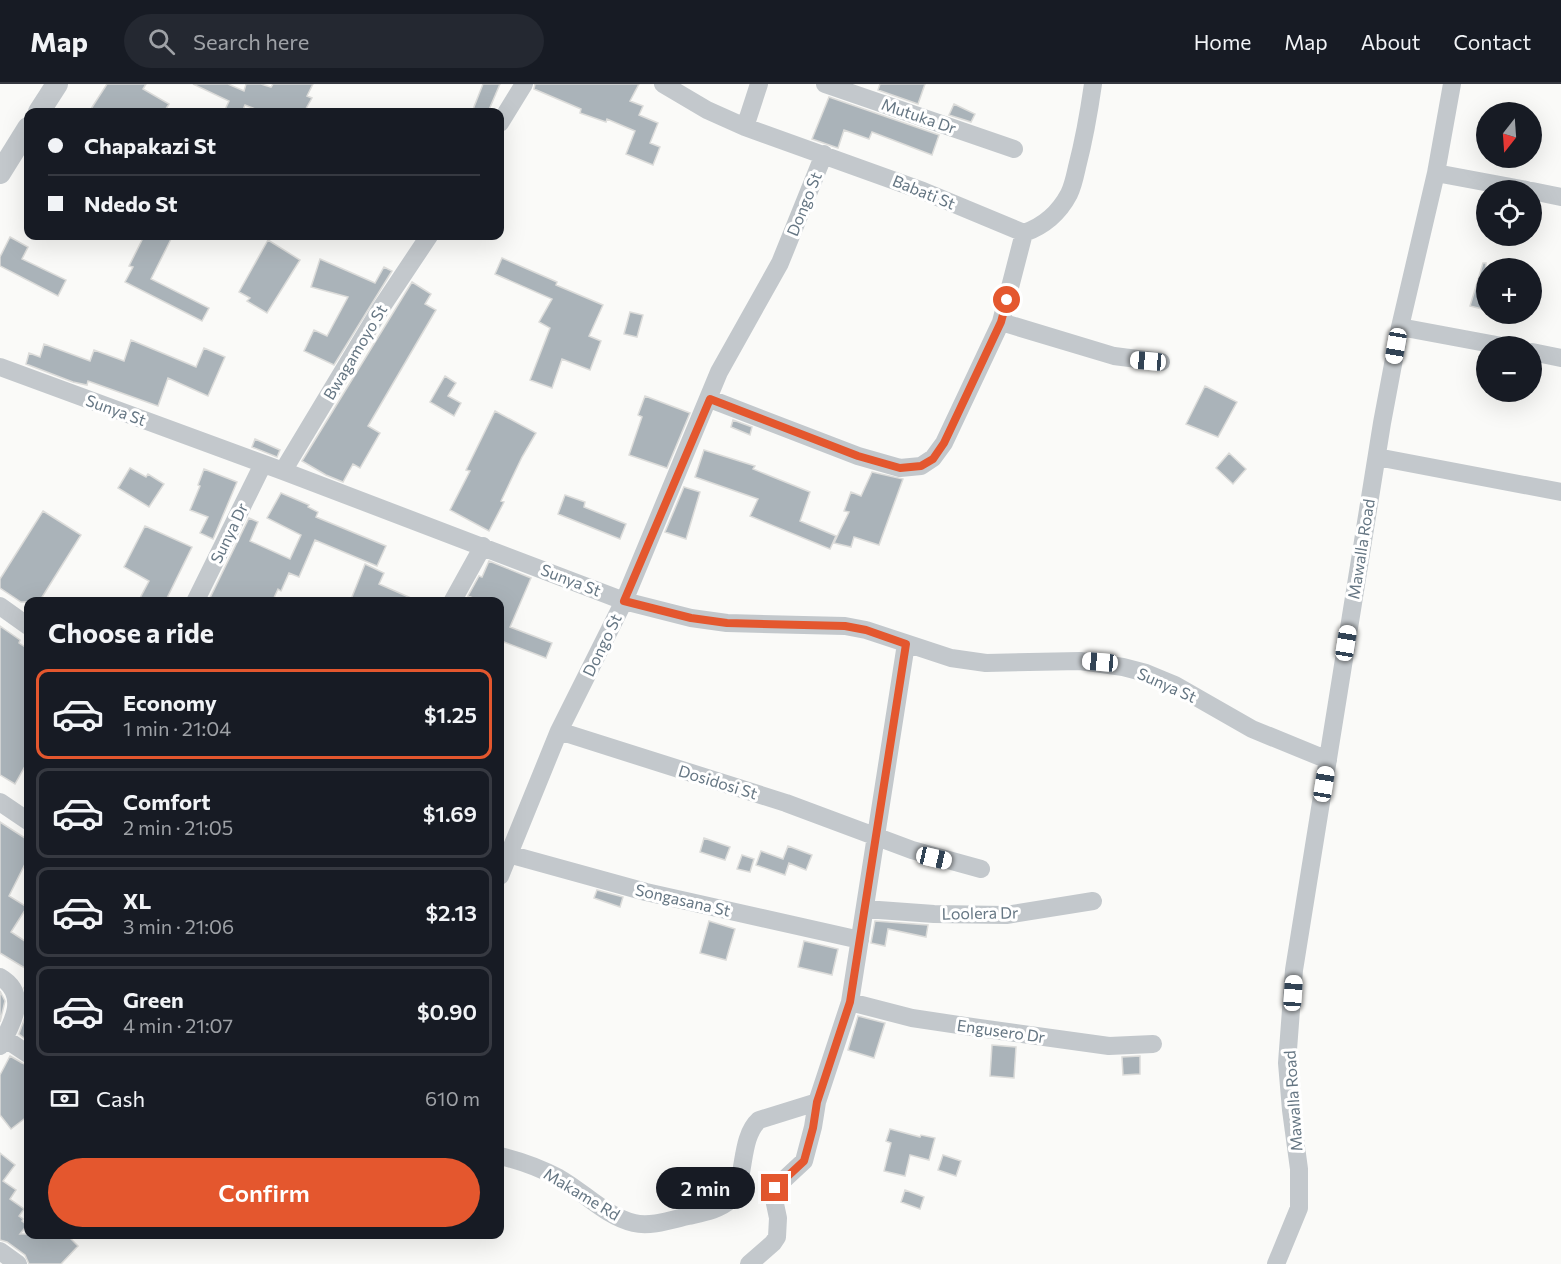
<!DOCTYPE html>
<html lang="en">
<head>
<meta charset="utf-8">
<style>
  body { margin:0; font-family:Commissioner,sans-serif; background:#242831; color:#f1f3f6; height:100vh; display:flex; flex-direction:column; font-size:22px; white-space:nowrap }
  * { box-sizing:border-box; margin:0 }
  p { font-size:20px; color:#9ea1a6 }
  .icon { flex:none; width:33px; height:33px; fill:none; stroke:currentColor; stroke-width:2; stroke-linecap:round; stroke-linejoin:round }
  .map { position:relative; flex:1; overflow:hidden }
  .side { position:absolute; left:24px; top:513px; width:480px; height:642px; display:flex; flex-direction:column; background:#171b24; border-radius:12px; box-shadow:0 6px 24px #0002 }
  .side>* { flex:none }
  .top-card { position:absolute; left:24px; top:24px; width:480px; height:132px; border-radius:12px; box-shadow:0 6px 24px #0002; display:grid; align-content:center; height:132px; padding:0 24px; background:#171b24 }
  .needle { width:39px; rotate:197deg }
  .controls { position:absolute; left:1476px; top:18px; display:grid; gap:12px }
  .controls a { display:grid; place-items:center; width:66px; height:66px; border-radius:50%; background:#171b24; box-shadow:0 6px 24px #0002; font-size:30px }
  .end { position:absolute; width:27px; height:27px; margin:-14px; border:8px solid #e4572e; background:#fff; box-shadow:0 0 0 3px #fff }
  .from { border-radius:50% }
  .bubble { position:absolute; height:42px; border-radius:21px; background:#171b24; box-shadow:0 6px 24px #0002; font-size:20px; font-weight:600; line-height:42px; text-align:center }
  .car { position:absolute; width:18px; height:36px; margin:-18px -9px; border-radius:8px; box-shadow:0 0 4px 2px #0007; background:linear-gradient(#fff 24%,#345 0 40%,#fff 0 76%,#345 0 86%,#fff 0) }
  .top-card b { display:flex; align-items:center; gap:21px; height:57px; font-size:22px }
  .top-card b+b { border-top:2px solid #363941 }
  .top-card i { width:15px; height:15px; background:#f1f3f6 }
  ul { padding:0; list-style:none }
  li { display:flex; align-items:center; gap:18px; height:90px; margin:0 12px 9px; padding:0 12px; border:3px solid #363941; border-radius:12px }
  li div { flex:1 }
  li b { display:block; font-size:22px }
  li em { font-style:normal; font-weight:600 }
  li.current { border-color:#e4572e }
  li>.icon { width:54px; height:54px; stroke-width:1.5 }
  h2 { padding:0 24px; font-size:27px; line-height:72px }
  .pay { display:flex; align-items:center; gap:15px; height:66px; padding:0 24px; font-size:22px }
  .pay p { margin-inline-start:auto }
  .primary-button { display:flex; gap:12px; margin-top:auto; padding:12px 24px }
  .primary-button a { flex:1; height:69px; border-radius:36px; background:#e4572e; color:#fff; font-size:24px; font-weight:600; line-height:69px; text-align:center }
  header { display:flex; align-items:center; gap:36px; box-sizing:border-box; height:84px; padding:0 30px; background:#171b24; border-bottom:2px solid #363941 }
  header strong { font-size:28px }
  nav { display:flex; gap:33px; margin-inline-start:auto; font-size:21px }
  .search { width:420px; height:54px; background:#242831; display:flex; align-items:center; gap:15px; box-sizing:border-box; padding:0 21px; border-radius:33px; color:#9ea1a6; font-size:22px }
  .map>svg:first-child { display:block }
</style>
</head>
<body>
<header>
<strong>Map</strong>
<div class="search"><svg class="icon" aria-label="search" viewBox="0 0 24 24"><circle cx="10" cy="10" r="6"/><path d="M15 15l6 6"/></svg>Search here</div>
<nav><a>Home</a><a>Map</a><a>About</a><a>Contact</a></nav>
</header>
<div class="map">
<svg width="1561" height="1180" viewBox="0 0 1561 1180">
  <rect width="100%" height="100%" fill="#fafaf8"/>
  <!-- building -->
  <path fill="#aab3b9" stroke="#dcdcda" stroke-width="1.5" d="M107 0H146L143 5 169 20 164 28H89Z
    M193 0H228L244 7 246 0H261L271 3 273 0H313L307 12 312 14 304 28H263L245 21 242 28H224L229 17Z
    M483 0H500L488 28H472Z
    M535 0H639L630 17 643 22 639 31 658 39 650 59 660 63 653 81 626 70 635 47 607 35 606 38 580 29 581 25 534 5Z
    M880 0H925L918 20 878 6Z
    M829 13 939 51 932 71 872 48 869 55 844 46 838 64 812 55Z
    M954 20 975 30 971 38 949 31Z
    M144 152H163L171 155 151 195 209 224 202 237 125 198 133 183 129 182Z
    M10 153 28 163 22 175 66 196 58 212 0 182V173Z
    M268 156 300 176 267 229 247 217 250 214 239 208Z
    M502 174 557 198 556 201 603 221 589 252 601 257 590 286 562 275 552 304 530 296 550 244 539 238 552 215 495 190Z
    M320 175 375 199 384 183 392 187 334 281 304 267 314 246 327 252 348 213 311 203Z
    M1483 179H1486V226L1470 222Z
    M412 198 431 210 425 220 436 226 368 342 380 349 360 384 353 380 343 398 326 391 302 377Z
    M630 228 643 231 637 253 624 250Z
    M131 256 196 283 204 264 225 273 208 312 168 294 158 322 88 297 87 301 73 298 26 280 29 269 40 273 44 260 90 277 94 266 124 277Z
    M445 292 456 299 448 312 461 319 454 332 430 318Z
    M1205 302 1237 318 1218 353 1186 340Z
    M645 312 690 329 667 384 629 371 642 333 638 331Z
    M495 327 536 349 522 373 501 417 504 418 489 447 450 426 470 387 466 386Z
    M733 336 752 343 750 351 731 343Z
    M255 355 280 366 277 373 252 363Z
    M704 366 755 382 753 385 810 408 800 437 836 452 830 465 750 432 758 415 695 393Z
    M1229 369 1246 385 1233 400 1216 384Z
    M130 384 146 393 148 390 164 400 149 423 118 404Z
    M204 385 237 398 213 455 200 449 208 433 190 426 200 402 198 401Z
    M872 388 903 395 879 461 854 453 851 463 834 459 849 428 844 427 851 408 861 412Z
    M684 403 700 408 686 455 665 448Z
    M281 409 309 421 308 423 318 428 316 433 386 462 377 482 315 456 299 493 289 489 281 507 278 505 272 518H208L249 434 258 438 250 457 290 475 301 451 267 434Z
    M565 411 585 418 584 423 626 440 620 455 558 430Z
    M43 427 81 451 39 518H21L0 504V495Z
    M145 442 192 463 165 518H138L149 497 124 483Z
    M489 477 531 494 510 543 552 559 546 574 504 558 500 567V518H472L473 514 468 512 479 492 482 493Z
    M365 480 384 489 379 500 420 518H350Z
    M0 542 20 556 19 559 28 565V677L15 700 0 691Z
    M0 738 28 756V774L9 812 27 823 11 848 28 859V886L0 869Z
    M704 754 730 763 725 776 700 768Z
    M788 762 812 771 806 786 789 779 785 791 756 781 761 767 783 775Z
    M742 771 754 775 750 788 737 785Z
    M597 806 623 813 620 823 594 814Z
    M709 837 735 845 726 876 700 869Z
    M875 837 928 841 926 853 888 845 885 862 871 859Z
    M804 857 838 865 832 891 798 883Z
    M28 898V957L19 950 27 928V916L24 904Z
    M0 907 5 917 0 938Z
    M858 932 885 939 874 974 848 966Z
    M992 961 1016 963 1014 994 990 992Z
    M10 972 22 979 28 981V1032L11 1045 0 1031V991Z
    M1140 972V990L1123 991 1122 973Z
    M890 1045 920 1053 921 1051 935 1054 929 1076 910 1071 905 1092 884 1087 891 1059 886 1057Z
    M0 1069 15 1081 3 1097 16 1106 10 1115 24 1125 19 1132 23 1135 22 1137 27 1141 20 1150H66L78 1162 61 1180H29L25 1171 7 1158 0 1156Z
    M943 1071 961 1077 956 1092 938 1086Z
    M905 1106 924 1113 920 1125 901 1118Z"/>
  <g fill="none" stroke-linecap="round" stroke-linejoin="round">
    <!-- minor -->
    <path stroke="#c3c8cc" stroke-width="18" d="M663 0 707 26 745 43 923 107 1024 149C1044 142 1059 129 1069 110 1073 102 1075 92 1077 83 1084 56 1089 28 1093 0
      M825 0 1014 65
      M500 39 524 0
      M745 43 759 0
      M1436 89 1527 106
      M1532 107 1561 113
      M1001 238 1114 272 1161 278
      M1400 243 1502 262
      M1532 268 1561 274
      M0 283 283 387 624 517 691 534 727 539 845 542 866 546 951 574 986 579 1080 577 1123 583 1146 589 1175 601 1252 645 1328 676
      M710 315 858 372 900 384 921 382 933 374 944 359 1001 238 1024 149
      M1377 373 1561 408
      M283 387 381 224 429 152
      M195 518 263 380
      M452 518 483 462
      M0 522 28 542
      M559 647 786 719 912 766 981 785
      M0 718 28 737
      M508 770 646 808 860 856
      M500 792 559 647 624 517 719 288 780 179 824 70
      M865 825 934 830 1006 831 1093 817
      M0 893C29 910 13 939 0 962
      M850 918 912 934 979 944 1109 962 1153 960
      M4 954 28 970
      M500 1072C521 1077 540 1084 559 1094 584 1108 605 1132 634 1139 650 1143 671 1136 688 1132 701 1129 720 1126 730 1116 747 1099 738 1055 759 1036L817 1018
      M0 1167 18 1180
      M749 1180 773 1159 777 1153 778 1134 774 1115 775 1104 804 1077 813 1043 817 1018 850 918 906 560
      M1276 1180 1299 1124V1085L1291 1026 1287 979 1294 886 1382 339 1400 243 1436 89 1452 0"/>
    <!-- tertiary -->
    <path stroke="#c3c8cc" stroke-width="22" d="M39 28 57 0
      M0 89 28 44"/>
  </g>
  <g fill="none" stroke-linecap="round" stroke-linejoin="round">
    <!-- route -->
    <path stroke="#e4572e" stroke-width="8" d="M775 1104 804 1077 813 1044 817 1018 850 918 906 560 866 546 845 542 727 539 691 534 624 517 710 315 858 372 900 384 921 382 933 375 944 359 1001 238 1007 216"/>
  </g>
  <g text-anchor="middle" stroke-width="6" stroke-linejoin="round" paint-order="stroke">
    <!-- street labels -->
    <g font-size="16" fill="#657683" stroke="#fff">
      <text transform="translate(919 32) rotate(19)" y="6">Mutuka Dr</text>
      <text transform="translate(924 108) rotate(22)" y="6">Babati St</text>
      <text transform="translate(804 120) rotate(-68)" y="6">Dongo St</text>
      <text transform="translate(355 268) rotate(-59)" y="6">Bwagamoyo St</text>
      <text transform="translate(116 326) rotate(20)" y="6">Sunya St</text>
      <text transform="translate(229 449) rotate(-64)" y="6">Sunya Dr</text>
      <text transform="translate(1361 465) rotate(-81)" y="6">Mawalla Road</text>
      <text transform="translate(571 496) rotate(21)" y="6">Sunya St</text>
      <text transform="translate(602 561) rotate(-64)" y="6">Dongo St</text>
      <text transform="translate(1167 601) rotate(24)" y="6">Sunya St</text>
      <text transform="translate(718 698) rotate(17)" y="6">Dosidosi St</text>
      <text transform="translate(683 816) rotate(13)" y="6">Songasana St</text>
      <text transform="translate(980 829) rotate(-1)" y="6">Loolera Dr</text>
      <text transform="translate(1001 947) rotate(8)" y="6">Engusero Dr</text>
      <text transform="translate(1293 1017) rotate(-94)" y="6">Mawalla Road</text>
      <text transform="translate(582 1110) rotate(31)" y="6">Makame Rd</text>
    </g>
  </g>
</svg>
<div class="controls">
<a><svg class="needle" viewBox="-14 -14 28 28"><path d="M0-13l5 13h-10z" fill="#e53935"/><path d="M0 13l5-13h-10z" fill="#9ea1a6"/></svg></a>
<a><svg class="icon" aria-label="locate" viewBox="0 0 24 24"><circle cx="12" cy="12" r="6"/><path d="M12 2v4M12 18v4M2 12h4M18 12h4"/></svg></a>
<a>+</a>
<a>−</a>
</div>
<i class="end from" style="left:1007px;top:216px"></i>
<i class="end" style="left:775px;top:1104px"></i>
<div class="bubble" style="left:656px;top:1083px;width:99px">2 min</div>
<i class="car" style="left:1396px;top:262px;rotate:190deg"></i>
<i class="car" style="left:1148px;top:277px;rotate:275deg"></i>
<i class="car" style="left:1346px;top:559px;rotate:9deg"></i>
<i class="car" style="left:1100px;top:578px;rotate:275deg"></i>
<i class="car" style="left:1324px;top:700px;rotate:9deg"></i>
<i class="car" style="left:934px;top:774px;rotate:103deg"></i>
<i class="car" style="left:1293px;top:909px;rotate:4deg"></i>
<div class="top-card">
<b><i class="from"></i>Chapakazi St</b>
<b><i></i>Ndedo St</b>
</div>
<section class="side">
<h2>Choose a ride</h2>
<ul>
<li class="current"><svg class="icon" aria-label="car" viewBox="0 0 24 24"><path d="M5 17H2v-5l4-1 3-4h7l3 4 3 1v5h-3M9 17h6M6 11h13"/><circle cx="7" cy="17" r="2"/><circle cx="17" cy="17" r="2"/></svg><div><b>Economy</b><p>1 min · 21:04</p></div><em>$1.25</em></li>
<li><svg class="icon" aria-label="car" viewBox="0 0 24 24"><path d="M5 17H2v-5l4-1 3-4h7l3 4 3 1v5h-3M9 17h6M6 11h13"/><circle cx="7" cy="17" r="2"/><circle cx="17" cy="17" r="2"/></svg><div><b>Comfort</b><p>2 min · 21:05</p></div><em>$1.69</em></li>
<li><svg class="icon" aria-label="car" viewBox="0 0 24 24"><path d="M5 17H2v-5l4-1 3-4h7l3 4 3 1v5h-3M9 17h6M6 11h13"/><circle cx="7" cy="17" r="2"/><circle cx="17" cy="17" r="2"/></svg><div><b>XL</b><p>3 min · 21:06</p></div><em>$2.13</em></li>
<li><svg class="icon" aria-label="car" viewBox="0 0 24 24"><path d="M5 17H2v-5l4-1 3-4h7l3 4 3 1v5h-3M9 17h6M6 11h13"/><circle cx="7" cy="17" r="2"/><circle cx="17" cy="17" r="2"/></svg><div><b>Green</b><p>4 min · 21:07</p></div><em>$0.90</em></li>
</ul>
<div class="pay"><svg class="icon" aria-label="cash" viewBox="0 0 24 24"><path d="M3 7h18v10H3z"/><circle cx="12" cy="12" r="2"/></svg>Cash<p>610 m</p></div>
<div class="primary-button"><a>Confirm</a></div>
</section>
</div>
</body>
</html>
